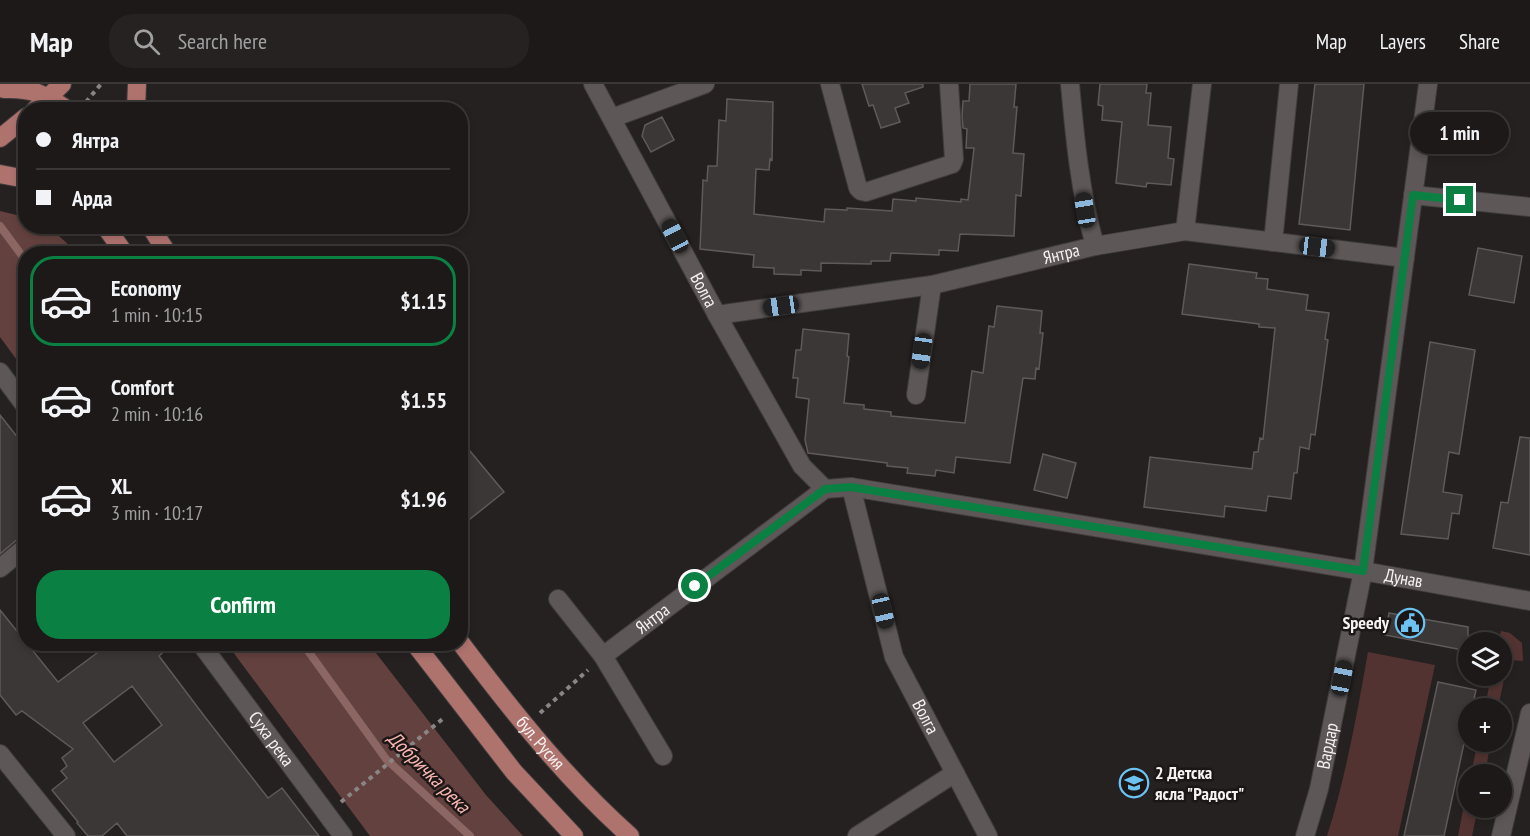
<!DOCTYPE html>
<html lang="en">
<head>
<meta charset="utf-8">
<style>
  body { margin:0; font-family:"PT Sans Narrow",sans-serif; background:#252221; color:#f1f3f6; height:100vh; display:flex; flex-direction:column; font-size:22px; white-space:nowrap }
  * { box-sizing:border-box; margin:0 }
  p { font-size:20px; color:#a0a0a2 }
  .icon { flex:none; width:33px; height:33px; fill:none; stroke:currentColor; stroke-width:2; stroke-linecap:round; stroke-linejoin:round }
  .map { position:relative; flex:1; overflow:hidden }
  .panel { position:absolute; left:18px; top:162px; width:450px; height:405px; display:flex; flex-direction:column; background:#1c1918; border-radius:24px; box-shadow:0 3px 9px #0003,0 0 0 2px #3a3837 }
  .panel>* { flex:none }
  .guide { position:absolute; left:18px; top:18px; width:450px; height:132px; border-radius:24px; box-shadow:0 3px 9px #0003,0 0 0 2px #3a3837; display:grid; align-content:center; height:132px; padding:0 18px; background:#1c1918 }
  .fabs { position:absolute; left:1458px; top:548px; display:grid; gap:12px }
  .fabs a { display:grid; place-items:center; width:54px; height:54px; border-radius:50%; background:#1c1918; box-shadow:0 3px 9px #0003,0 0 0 2px #3a3837; font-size:30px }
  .end { position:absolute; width:27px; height:27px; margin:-14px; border:8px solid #0b8043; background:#fff; box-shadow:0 0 0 3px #fff }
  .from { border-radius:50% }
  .bubble { position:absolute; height:42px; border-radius:21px; background:#1c1918; box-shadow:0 3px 9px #0003,0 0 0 2px #3a3837; font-size:20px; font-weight:800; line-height:42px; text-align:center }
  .car { position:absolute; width:18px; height:36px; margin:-18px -9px; border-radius:8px; box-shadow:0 0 4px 2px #0007; background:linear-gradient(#222 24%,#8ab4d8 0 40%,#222 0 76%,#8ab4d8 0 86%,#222 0) }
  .guide b { display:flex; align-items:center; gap:21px; height:57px; font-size:22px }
  .guide b+b { border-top:2px solid #3a3837 }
  .guide i { width:15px; height:15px; background:#f1f3f6 }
  ul { padding:10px 0 0; list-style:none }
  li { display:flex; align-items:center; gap:18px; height:90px; margin:0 12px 9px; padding:0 6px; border:3px solid transparent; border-radius:24px }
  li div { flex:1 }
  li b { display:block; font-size:22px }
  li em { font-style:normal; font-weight:800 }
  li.active { border-color:#0b8043 }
  li>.icon { width:54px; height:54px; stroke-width:1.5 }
  .primary-button { display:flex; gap:12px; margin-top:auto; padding:12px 18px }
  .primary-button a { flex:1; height:69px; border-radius:24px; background:#0b8043; color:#fff; font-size:24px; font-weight:800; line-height:69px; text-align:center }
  header { display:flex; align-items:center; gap:36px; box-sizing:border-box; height:84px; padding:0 30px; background:#1c1918; border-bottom:2px solid #3a3837 }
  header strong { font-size:28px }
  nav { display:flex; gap:33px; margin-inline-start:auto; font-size:21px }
  .search { width:420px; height:54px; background:#252221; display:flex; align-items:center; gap:15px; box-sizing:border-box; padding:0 21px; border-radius:24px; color:#a0a0a2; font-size:22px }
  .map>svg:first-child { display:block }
</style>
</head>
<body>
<header>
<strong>Map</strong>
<div class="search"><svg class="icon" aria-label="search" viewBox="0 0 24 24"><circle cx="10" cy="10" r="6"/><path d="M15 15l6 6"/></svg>Search here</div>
<nav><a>Map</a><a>Layers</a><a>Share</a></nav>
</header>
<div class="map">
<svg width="1530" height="752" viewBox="0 0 1530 752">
  <rect width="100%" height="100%" fill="#252120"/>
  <!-- green -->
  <path fill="#523331" d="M1501 547 1510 549 1522 559 1523 577 1508 576 1498 624H1485L1491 591H1502V558H1498Z
    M1368 568 1435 581 1398 752H1327C1346 692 1357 630 1368 568Z
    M1478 657H1491L1485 690H1471Z
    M1468 701V723H1478L1472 752H1458Z"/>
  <!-- forest -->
  <path fill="#63413e" d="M0 127 25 133 26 142C50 142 60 151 76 169L26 170 25 287 0 253Z
    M227 560H369L486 711 523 752H370Z"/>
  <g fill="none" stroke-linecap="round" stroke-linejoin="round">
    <!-- stream -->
    <path stroke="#8b6662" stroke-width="8" d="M0 142 26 177
      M303 560 386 675 470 752"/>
  </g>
  <!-- building -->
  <path fill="#3b3736" stroke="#5f5a5a" stroke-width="1.5" fill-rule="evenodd" d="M862 0H923V3L905 9 909 19 895 24 900 38 881 44 873 21 869 22Z
    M970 0H1016L1014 23H1017L1013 69 1024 70 1021 112 1016 111 1014 152 960 150 958 167 939 166V171L891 169 890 177H871V180L821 179V187L801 186V191L774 190V184L753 183 754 171 700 165 703 96 707 97 708 82H717L719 36 726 37 727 15 773 18 772 76 770 75 769 86 756 85 754 130 824 138 825 125 847 126V124L892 127 893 115 916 117V114L961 118V115L968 116 974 64H966L967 45 963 44 962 32 963 17H969Z
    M1100 0H1147L1146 9H1151L1148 41 1171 43 1168 74 1174 75 1171 101 1147 99 1146 103 1116 99 1122 38 1102 36 1103 22 1098 21Z
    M1315 0H1364L1350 146 1299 140Z
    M662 33 674 56 651 68 642 52 645 41Z
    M1478 164 1522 172 1514 219 1469 211Z
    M1189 180 1257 189 1256 194 1268 195 1267 205 1308 211 1306 226 1329 229 1325 255 1328 256 1315 351 1311 350 1309 365 1300 363 1297 389H1294L1291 415 1268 412 1266 427 1225 422 1224 433 1144 423 1150 373 1252 385 1254 368H1258L1260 354 1263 355 1275 244 1259 243V240L1182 230Z
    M997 222 1042 227 1040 249H1043L1039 285 1036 284 1035 295 1023 294 1010 379 956 373 954 389 936 386 935 392 907 389 908 384 887 382V379L808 369 805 356 809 315 796 313 798 294H793L796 266H801L803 245 849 250 847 272 849 273 844 319 864 321V325L891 328V332L965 339 972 287 983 289 989 242 994 243Z
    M1430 258 1475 266 1459 370 1449 368 1443 408 1462 411 1459 430 1452 429 1448 455 1401 450Z
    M0 331 26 364V452L19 454 0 470Z
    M1520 353 1530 354V471L1493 464 1501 418 1508 419Z
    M460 355 504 408 460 443Z
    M1043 370 1076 379 1067 414 1034 406Z
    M0 526 58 598 109 560H125L132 568 144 560H172L159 572 205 633 268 714 282 704 319 752H127L117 739 102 752H88L77 739 78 738 52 706 67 694 61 687 67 682 62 674 73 665 22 627 16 631 0 611ZM132 602 162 641 114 678 83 639Z
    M1389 529 1468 543V567L1385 551Z
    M1438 598 1476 606 1472 624H1468V641L1444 752H1404Z"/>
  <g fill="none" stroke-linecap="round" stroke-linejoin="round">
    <!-- minor casing -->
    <g stroke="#413d3d" stroke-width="20">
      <g id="minor">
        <path id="s1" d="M593 0 717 231 802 382 825 405"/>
        <path d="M830 0 858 104 861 107 866 108 952 80 954 75 949 0"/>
        <path d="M1070 0C1075 55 1080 108 1095 162"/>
        <path d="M612 34 705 0"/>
        <path d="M1413 111 1530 123"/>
        <path d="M1185 147 1202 0"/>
        <path d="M1273 158 1289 0"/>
        <path id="s2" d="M717 231 932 201 1095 162 1185 147 1405 174"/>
        <path d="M0 288 26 323"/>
        <path d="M916 311 932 201"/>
        <path id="s3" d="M851 403 894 573 988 752"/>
        <path d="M0 484 26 463"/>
        <path d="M558 515 603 572 663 672"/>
        <path id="s4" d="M201 560 343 752"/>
        <path id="s5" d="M603 572 825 405 851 403 1363 487 1530 517"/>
        <path d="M0 670 66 752"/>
        <path d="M857 752 955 689"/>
        <path id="s6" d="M1305 752 1319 705 1363 487 1428 0"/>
        <path d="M1501 752 1530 629"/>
      </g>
    </g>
    <!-- major casing -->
    <g stroke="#413d3d" stroke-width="20">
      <g id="major">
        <path d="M4 5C33 4 44 10 68 26"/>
        <path d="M35 26 62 0"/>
        <path d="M136 26 137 0"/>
        <path d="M0 54 26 33"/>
        <path d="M0 90 26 95"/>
        <path d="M105 142 125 170"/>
        <path d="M150 142 168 170"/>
        <path id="s7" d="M460 558C512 627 566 695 630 752"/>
        <path d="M415 560 514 688 574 752"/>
      </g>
    </g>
    <!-- path -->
    <path stroke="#898584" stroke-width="4" stroke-dasharray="4.5 4.5" stroke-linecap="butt" d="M86 18 101 0
      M540 629 588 586
      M341 718 445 633"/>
    <!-- minor -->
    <use href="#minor" stroke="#5d5857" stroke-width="18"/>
    <!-- major -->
    <use href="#major" stroke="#af736e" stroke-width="18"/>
  </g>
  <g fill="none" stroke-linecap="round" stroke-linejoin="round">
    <!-- route -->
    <path stroke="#0b8043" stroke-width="8" d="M695 502 825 405 851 403 1363 487 1413 111 1460 116"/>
  </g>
  <!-- icons -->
  <defs>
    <g id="civic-ring" transform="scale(1.5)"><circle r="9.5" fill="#1c1717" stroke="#6cc3f2" stroke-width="1.5"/><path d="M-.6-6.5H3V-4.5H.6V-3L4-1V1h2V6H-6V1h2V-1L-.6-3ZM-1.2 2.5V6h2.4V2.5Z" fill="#6cc3f2"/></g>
    <g id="school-ring" transform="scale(1.5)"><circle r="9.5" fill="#1c1717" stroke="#6cc3f2" stroke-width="1.5"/><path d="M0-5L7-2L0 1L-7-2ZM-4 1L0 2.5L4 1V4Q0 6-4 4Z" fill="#6cc3f2"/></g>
  </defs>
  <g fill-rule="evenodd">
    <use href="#civic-ring" x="1410" y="539"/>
    <use href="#school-ring" x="1134" y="699"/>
  </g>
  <g text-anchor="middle" stroke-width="5" stroke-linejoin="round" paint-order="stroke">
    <!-- street labels -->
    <g font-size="18" fill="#f6f2f2" stroke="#1c1717">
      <text dy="6" stroke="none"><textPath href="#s2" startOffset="350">Янтра</textPath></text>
      <text dy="6" stroke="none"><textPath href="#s1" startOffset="234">Волга</textPath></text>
      <text dy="6" stroke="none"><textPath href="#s5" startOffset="864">Дунав</textPath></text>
      <text dy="6" stroke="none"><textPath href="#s5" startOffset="62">Янтра</textPath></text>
      <text dy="6" stroke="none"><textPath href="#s3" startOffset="243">Волга</textPath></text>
      <text dy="6" stroke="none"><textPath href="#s4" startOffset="118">Суха река</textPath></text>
      <text dy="6" stroke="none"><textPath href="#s7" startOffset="129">бул. Русия</textPath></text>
      <text dy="6" stroke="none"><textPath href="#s6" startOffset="93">Вардар</textPath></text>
    </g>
    <!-- poi labels -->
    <g font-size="18" font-weight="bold" fill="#f6f2f2" stroke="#1c1717" text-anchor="end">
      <text x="1389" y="545">Speedy</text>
      <text x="1155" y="695" text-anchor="start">2 Детска<tspan x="1155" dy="21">ясла "Радост"</tspan></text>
    </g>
    <!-- water labels -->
    <g font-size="20" font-style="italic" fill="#fab7b1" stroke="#1c1717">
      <text transform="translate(429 688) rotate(45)" y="7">Добричка река</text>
    </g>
  </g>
</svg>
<div class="fabs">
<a><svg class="icon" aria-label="layers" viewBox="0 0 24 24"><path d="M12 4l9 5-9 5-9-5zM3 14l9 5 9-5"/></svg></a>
<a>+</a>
<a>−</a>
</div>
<i class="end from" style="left:695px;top:502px"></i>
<i class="end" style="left:1460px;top:116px"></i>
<div class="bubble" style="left:1410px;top:28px;width:99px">1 min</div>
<i class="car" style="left:1085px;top:126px;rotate:351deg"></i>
<i class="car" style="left:675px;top:152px;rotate:332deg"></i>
<i class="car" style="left:1317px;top:163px;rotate:97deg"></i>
<i class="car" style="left:781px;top:222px;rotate:262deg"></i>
<i class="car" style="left:922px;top:267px;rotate:188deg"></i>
<i class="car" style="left:883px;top:527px;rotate:167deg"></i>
<i class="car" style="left:1342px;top:594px;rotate:11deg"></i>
<div class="guide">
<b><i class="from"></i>Янтра</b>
<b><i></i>Арда</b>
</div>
<section class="panel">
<ul>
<li class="active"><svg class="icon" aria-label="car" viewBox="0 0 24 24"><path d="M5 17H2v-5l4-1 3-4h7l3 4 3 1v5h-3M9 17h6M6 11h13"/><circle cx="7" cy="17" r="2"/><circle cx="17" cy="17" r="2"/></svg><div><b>Economy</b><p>1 min · 10:15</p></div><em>$1.15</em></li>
<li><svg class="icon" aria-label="car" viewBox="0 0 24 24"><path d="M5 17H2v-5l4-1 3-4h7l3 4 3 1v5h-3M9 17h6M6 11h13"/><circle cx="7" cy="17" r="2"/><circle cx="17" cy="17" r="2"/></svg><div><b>Comfort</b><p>2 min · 10:16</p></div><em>$1.55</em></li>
<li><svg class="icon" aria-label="car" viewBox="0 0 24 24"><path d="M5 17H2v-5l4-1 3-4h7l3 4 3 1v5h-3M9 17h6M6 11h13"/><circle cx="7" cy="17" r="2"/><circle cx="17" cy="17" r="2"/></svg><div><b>XL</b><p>3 min · 10:17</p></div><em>$1.96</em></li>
</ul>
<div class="primary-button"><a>Confirm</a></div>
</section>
</div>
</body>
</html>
